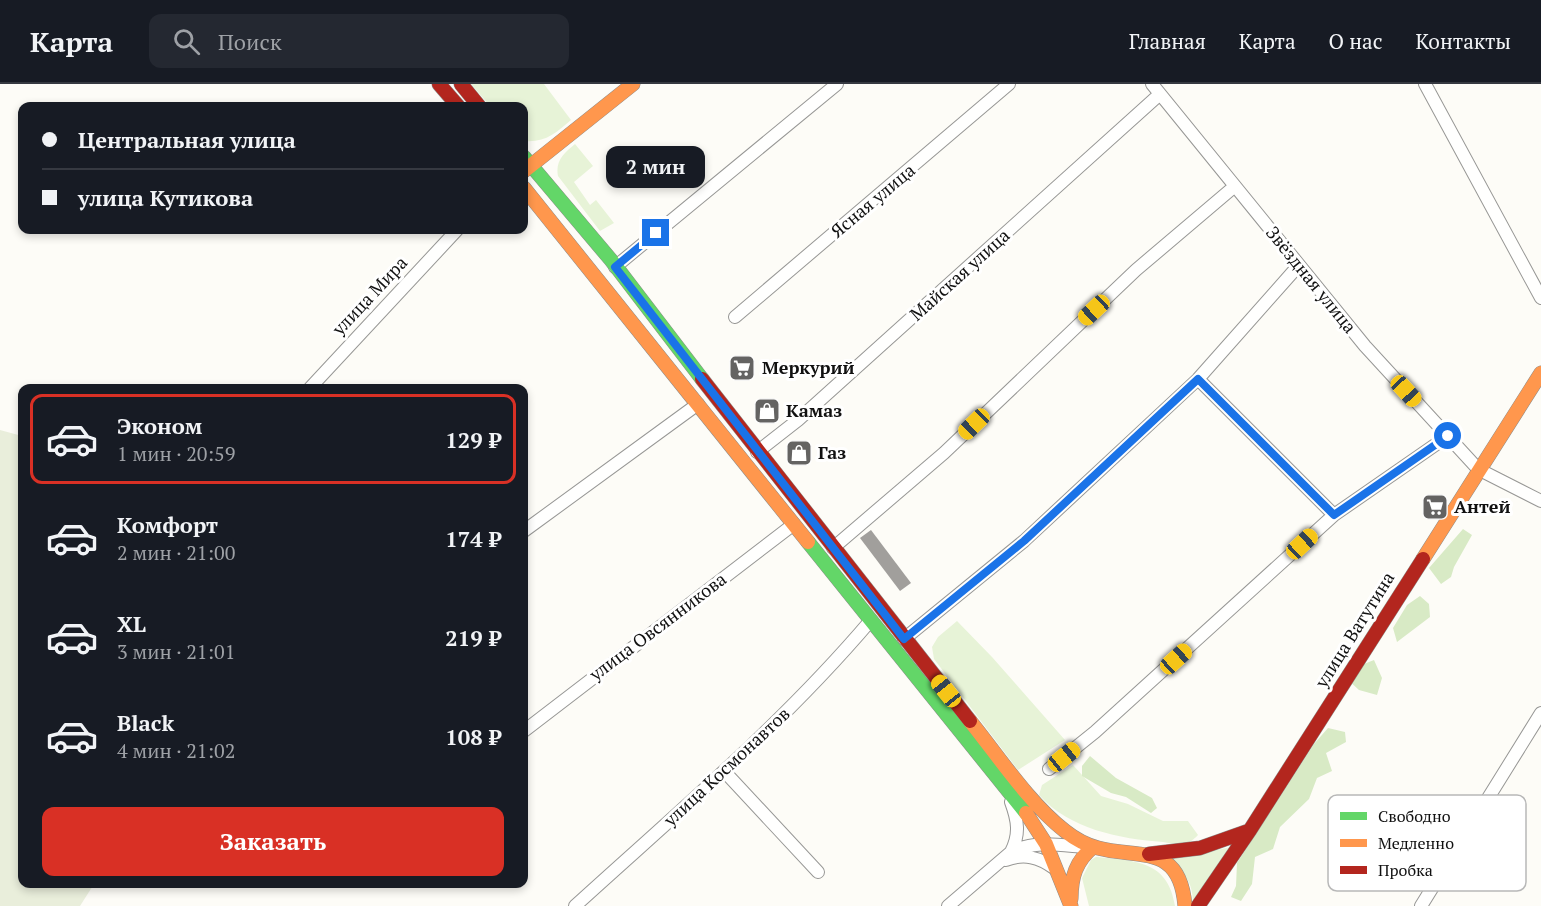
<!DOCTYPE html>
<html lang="ru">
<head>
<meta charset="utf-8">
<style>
  body { margin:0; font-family:"PT Serif",serif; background:#242831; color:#f1f3f6; height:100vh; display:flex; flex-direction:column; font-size:22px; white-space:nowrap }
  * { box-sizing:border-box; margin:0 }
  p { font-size:20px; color:#9ea1a6 }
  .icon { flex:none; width:33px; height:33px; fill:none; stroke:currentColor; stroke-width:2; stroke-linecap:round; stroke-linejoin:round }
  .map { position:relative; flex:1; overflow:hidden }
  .side { position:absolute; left:18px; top:300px; width:510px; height:504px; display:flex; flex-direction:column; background:#171b24; border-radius:12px; box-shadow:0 3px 9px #0003 }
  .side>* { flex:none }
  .banner { position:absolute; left:18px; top:18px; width:510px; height:132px; border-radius:12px; box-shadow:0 3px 9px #0003; display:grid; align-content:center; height:132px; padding:0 24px; background:#171b24 }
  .end { position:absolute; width:27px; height:27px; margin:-14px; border:8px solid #1a73e8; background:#fff; box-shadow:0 0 0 3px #fff }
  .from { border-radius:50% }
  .bubble { position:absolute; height:42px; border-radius:12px; background:#171b24; box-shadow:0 3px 9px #0003; font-size:20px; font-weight:700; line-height:42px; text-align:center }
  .car { position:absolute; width:18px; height:36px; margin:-18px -9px; border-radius:8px; box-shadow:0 0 4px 2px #0007; background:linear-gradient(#f5c518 24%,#345 0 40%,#f5c518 0 76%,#345 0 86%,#f5c518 0) }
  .banner b { display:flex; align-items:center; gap:21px; height:57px; font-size:22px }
  .banner b+b { border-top:2px solid #363941 }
  .banner i { width:15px; height:15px; background:#f1f3f6 }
  ul { padding:10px 0 0; list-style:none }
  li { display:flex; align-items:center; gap:18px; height:90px; margin:0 12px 9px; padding:0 12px; border:3px solid transparent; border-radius:12px }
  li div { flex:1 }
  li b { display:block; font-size:22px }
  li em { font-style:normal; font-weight:700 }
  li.current { border-color:#d93025 }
  li>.icon { width:54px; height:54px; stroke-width:1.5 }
  .primary-button { display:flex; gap:12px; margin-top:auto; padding:12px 24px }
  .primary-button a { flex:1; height:69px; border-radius:12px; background:#d93025; color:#fff; font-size:24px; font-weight:700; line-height:69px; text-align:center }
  header { display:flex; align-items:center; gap:36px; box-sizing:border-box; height:84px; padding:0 30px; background:#171b24; border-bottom:2px solid #363941 }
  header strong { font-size:28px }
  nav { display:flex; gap:33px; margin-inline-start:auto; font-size:21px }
  .search { width:420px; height:54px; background:#242831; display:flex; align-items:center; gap:15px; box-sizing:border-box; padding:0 21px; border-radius:12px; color:#9ea1a6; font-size:22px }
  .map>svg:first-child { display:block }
</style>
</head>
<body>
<header>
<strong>Карта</strong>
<div class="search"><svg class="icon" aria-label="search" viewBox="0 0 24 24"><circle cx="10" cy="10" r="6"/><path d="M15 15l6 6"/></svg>Поиск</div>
<nav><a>Главная</a><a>Карта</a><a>О нас</a><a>Контакты</a></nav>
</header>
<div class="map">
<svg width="1541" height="822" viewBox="0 0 1541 822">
  <rect width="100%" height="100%" fill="#fdfcf7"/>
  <!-- green -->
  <path fill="#e7f3d7" d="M471 0H544L571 36C556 49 545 59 524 57V22H490Z
    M575 60 593 82 574 98 590 121 596 116 614 139 600 147 558 92C555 77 564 69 575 60Z
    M957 537 992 573 1065 656 1018 686 934 575 932 563 938 553Z
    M1073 681 1101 712 1128 720 1163 737H1188L1198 751C1195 754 1191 758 1187 759 1181 762 1170 759 1163 758 1120 755 1069 745 1039 711L1042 701Z
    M1232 763 1193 821C1193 796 1185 791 1167 775Z
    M1096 773C1135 777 1168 776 1175 822H1089L1082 794 1091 776Z"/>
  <!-- forest -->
  <path fill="#d8eac5" d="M1463 445 1472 451 1454 483 1451 493 1441 500 1429 484Z
    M1420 512 1429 520 1430 533 1397 558 1393 544 1407 521Z
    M1374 576 1382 594 1377 611 1359 606 1348 596 1354 584Z
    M1328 644 1345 648 1346 658 1326 669 1332 687 1317 694 1309 715 1280 743 1273 765 1255 773 1252 800 1241 817 1231 813 1236 802 1237 779 1314 660Z
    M1090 672 1116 694 1152 714 1157 724 1151 729 1126 713 1111 709 1082 692V682Z"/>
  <!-- cemetery -->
  <path fill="#e9eedb" d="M0 346 22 352V800H94L80 822H0Z"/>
  <!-- building -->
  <path fill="#a19f9c" d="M871 446 911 499 900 507 860 454Z"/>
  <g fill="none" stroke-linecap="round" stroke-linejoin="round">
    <!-- street casing -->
    <g stroke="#979795" stroke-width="14">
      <path id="street" d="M1152 0 1365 262 1478 385 1541 417
        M1425 0 1541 214
        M615 183 837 0
        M735 233 1009 0
        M1198 295 1334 431
        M310 304 457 146
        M757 368 798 336 1160 10
        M524 447 698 320
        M833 464 944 369 1136 186 1235 102
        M904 555 1024 457 1198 295 1299 181
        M524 647 794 440
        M1049 685 1095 648 1334 431 1448 352
        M724 687 818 788
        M1011 768C1020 750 1018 737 1011 718
        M1006 776C1024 769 1039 773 1054 784
        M575 822C677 729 782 641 871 536
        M948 822 1011 768C1034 756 1059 761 1085 763
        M1421 822 1541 629"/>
    </g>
    <!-- fast casing -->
    <g stroke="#8e8d8b" stroke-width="15">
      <path id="fast" d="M524 73 611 176 702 295
        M808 458 1026 729"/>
    </g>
    <!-- slow casing -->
    <g stroke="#8e8d8b" stroke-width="15">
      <path id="slow" d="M524 87 633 0
        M524 104 808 458
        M1423 475 1541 289
        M970 637C999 673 1029 719 1065 747 1075 755 1086 761 1098 764 1139 775 1180 759 1185 822
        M1026 729 1046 760 1071 822
        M1071 815C1071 793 1076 777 1093 763"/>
    </g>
    <!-- jam casing -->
    <g stroke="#8e8d8b" stroke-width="15">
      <path id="jam" d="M439 0 458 22
        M461 0 479 22
        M702 295 970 637
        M1149 770 1200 764 1248 747
        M1198 822 1250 746 1423 475"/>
    </g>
    <!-- street -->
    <use href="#street" stroke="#fffffe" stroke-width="12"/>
    <!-- fast -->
    <use href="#fast" stroke="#63d668" stroke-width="14"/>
    <!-- slow -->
    <use href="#slow" stroke="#ff974d" stroke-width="14"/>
    <!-- jam -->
    <use href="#jam" stroke="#b3261e" stroke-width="14"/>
  </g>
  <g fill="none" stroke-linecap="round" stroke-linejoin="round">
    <!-- route -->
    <path stroke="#1a73e8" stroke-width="8" d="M656 149 615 183 904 555 1024 457 1198 295 1334 431 1448 352"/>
  </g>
  <!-- icons -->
  <defs>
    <g id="supermarket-square" transform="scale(1.35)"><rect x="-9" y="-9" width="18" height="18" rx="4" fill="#646362" stroke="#fff"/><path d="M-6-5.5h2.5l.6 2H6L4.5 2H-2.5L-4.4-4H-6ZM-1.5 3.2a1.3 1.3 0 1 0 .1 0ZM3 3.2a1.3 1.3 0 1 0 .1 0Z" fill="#fff"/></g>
    <g id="shop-square" transform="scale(1.35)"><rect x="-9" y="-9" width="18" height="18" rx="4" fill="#646362" stroke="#fff"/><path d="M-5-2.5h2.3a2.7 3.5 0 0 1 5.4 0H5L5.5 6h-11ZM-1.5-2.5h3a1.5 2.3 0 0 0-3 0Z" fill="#fff"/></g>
  </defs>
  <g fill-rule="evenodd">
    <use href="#supermarket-square" x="742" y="284"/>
    <use href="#shop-square" x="767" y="327"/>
    <use href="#shop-square" x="799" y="369"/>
    <use href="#supermarket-square" x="1435" y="423"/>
  </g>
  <g text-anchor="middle" stroke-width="6" stroke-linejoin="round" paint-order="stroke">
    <!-- street labels -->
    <g font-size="18" fill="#111" stroke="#fff">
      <text transform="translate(873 117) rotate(-40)" y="6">Ясная улица</text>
      <text transform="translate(960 191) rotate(-42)" y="6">Майская улица</text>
      <text transform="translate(1311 196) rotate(51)" y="6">Звёздная улица</text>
      <text transform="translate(370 212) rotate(-47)" y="6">улица Мира</text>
      <text transform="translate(658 543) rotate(-37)" y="6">улица Овсянникова</text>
      <text transform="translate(1355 546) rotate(-58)" y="6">улица Ватутина</text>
      <text transform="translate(727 683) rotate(-43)" y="6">улица Космонавтов</text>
    </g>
    <!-- poi labels -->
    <g font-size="18" font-weight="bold" fill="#111" stroke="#fff" text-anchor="start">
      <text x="762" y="290">Меркурий</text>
      <text x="786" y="333">Камаз</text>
      <text x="818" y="375">Газ</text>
      <text x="1454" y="429">Антей</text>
    </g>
  </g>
  <!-- legend -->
  <rect x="1328" y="711" width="198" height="96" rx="9" fill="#fff" stroke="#b8b8b8" stroke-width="1.5"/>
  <rect x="1340" y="728" width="27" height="8" fill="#63d668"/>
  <rect x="1340" y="755" width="27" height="8" fill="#ff974d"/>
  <rect x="1340" y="782" width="27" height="8" fill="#b3261e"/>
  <g font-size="16" fill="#111">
    <text x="1378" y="738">Свободно</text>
    <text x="1378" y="765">Медленно</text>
    <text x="1378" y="792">Пробка</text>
  </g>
</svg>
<i class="end from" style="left:1448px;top:352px"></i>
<i class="end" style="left:656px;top:149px"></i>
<div class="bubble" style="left:606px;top:62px;width:99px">2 мин</div>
<i class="car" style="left:1094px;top:226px;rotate:227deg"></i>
<i class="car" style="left:1406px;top:307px;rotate:137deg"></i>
<i class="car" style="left:974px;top:340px;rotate:226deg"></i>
<i class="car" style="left:1302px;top:460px;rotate:47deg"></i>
<i class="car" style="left:1176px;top:575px;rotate:48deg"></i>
<i class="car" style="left:946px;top:607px;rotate:321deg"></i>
<i class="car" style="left:1064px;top:673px;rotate:51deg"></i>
<div class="banner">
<b><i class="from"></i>Центральная улица</b>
<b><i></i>улица Кутикова</b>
</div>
<section class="side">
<ul>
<li class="current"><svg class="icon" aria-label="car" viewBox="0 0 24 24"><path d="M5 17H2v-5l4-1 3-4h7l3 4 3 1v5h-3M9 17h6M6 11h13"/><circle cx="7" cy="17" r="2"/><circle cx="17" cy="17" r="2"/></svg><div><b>Эконом</b><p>1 мин · 20:59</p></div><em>129 ₽</em></li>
<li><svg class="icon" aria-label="car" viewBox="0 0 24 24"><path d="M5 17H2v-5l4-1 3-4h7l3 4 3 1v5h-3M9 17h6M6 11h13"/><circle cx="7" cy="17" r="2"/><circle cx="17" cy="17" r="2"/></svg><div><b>Комфорт</b><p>2 мин · 21:00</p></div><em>174 ₽</em></li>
<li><svg class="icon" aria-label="car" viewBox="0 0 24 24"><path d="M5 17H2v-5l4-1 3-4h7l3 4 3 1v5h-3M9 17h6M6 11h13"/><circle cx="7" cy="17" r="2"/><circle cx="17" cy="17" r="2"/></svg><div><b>XL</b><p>3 мин · 21:01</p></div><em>219 ₽</em></li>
<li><svg class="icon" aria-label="car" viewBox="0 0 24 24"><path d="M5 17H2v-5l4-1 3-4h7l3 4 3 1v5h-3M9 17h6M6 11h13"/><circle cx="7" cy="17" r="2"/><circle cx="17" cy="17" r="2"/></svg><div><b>Black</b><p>4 мин · 21:02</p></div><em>108 ₽</em></li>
</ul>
<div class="primary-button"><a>Заказать</a></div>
</section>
</div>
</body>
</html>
